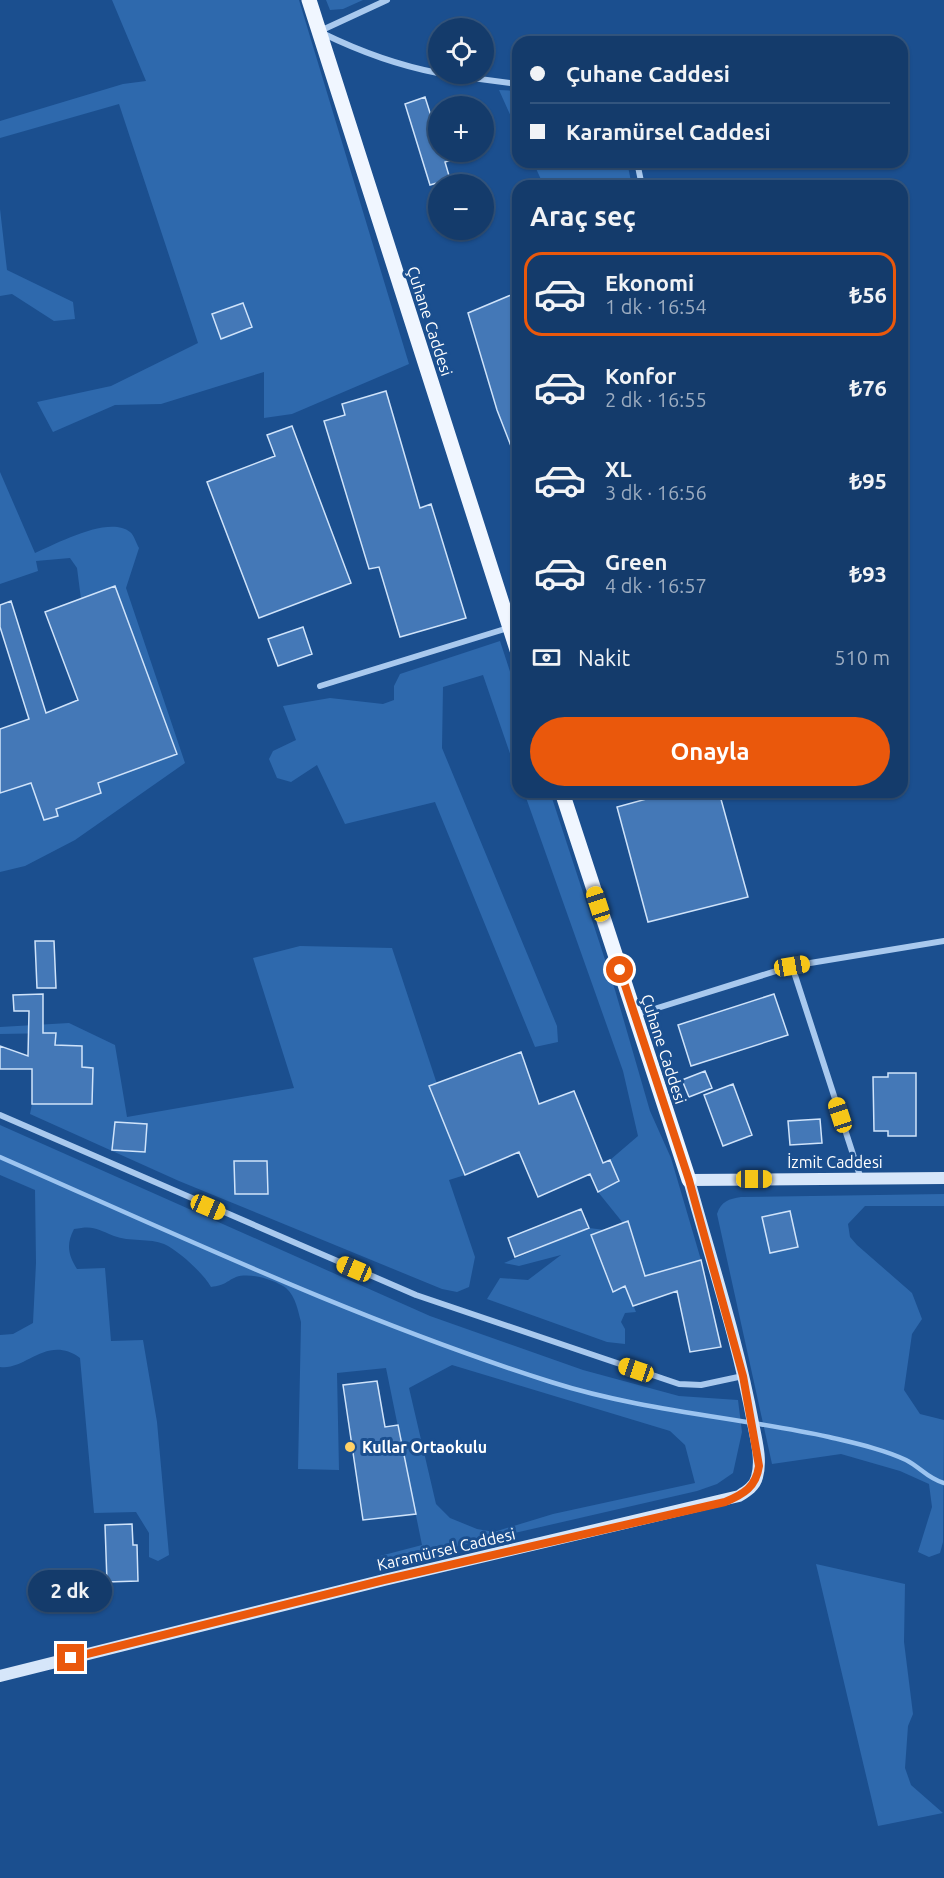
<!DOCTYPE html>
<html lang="tr">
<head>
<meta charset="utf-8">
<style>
  body { margin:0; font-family:Ubuntu,sans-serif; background:#1d4271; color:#f1f3f6; height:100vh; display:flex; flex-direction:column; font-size:22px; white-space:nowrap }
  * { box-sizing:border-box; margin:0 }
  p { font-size:20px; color:#9dadc1 }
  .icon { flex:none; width:33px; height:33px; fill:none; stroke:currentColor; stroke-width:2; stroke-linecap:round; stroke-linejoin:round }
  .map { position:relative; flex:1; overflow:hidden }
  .panel { position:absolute; left:512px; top:180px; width:396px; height:618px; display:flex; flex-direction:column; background:#143b6b; border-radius:18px; box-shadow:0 2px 4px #0004,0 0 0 2px #33557e }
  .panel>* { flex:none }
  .banner { position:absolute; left:512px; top:36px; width:396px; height:132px; border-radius:18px; box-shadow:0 2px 4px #0004,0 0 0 2px #33557e; display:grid; align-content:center; height:132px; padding:0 18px; background:#143b6b }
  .buttons { position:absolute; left:428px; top:18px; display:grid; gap:12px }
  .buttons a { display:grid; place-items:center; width:66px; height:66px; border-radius:50%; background:#143b6b; box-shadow:0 2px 4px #0004,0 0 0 2px #33557e; font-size:30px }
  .end { position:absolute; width:27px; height:27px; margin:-14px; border:8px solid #ea580c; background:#fff; box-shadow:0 0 0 3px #fff }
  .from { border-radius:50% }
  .bubble { position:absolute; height:42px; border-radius:21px; background:#143b6b; box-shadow:0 2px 4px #0004,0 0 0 2px #33557e; font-size:20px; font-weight:700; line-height:42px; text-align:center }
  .car { position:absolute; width:18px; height:36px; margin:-18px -9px; border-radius:8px; box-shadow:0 0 4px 2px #0007; background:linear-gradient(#f5c518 24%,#345 0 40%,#f5c518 0 76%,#345 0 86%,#f5c518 0) }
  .banner b { display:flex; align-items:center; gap:21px; height:57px; font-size:22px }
  .banner b+b { border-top:2px solid #33557e }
  .banner i { width:15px; height:15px; background:#f1f3f6 }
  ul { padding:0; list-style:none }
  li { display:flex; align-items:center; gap:18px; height:84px; margin:0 12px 9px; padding:0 6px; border:3px solid transparent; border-radius:18px }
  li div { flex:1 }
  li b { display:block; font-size:22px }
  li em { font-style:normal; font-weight:700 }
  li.current { border-color:#ea580c }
  li>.icon { width:54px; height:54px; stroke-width:1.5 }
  h2 { padding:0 18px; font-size:27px; line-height:72px }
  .pay { display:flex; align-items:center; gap:15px; height:66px; padding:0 18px; font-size:22px }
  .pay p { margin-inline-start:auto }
  .cta { display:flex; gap:12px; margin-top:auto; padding:12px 18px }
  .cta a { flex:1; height:69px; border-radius:36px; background:#ea580c; color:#fff; font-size:24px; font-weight:700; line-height:69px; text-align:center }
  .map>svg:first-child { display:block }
</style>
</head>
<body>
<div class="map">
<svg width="944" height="1878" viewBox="0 0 944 1878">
  <rect width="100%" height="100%" fill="#1b4f8f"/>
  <!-- green -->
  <path fill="#2e69ad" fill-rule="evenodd" d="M112 0H299L409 364 292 414 264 418V372L161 404 115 405 53 432 37 402 111 386 198 343 119 104 0 138V121L123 84 146 81Z
    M326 0H363L343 9 330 10Z
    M499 90 517 91V130Z
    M533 162H627L632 186H544Z
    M0 209 7 270 73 302 75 319 54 321 12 294 0 296Z
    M0 472 35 553C56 544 109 515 130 532 134 535 136 543 139 548L126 588 185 763 75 840 25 866 0 872V793L11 789 0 729 12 725 44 820 58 816 56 808 101 793 98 784 177 753 115 586 81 599 77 568 70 558 36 561 38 571 0 584Z
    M500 641 517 693V774L483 675 443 687 442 748 557 1026 558 1042 535 1047 435 802 345 824 317 765 291 782 277 778 269 759 273 751 296 740 283 706 330 698 383 704 394 700V686L400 674Z
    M524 792H550L615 990 650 1111 671 1158 701 1260 645 1276 629 1222 623 1223 598 1192 619 1181 610 1160 638 1136 623 1071Z
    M300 946 392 948 437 1084 430 1087 465 1175 449 1180 475 1257 469 1287 457 1292 442 1289 179 1181 30 1114 32 1104H54L56 1033 0 1034V1027L69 1023 115 1045 127 1117 294 1088 253 958Z
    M0 1125 430 1316 583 1370 679 1396 738 1400 742 1432 733 1473 717 1484 697 1491 393 1561 380 1556 422 1545 386 1368 337 1373 339 1470 298 1469 301 1322C298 1311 296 1297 286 1288 275 1280 250 1272 236 1277 225 1282 226 1285 211 1287 203 1273 179 1251 164 1244 150 1238 129 1242 114 1236 97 1229 94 1225 74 1229 66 1244 68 1255 77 1269L105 1268 111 1341 143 1340 157 1422 169 1555 158 1561 149 1557V1533L136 1512 94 1513 80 1358C47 1334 26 1371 0 1367V1335L13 1334 33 1323 36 1263 35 1190 0 1175ZM452 1365 670 1431 685 1445 695 1483 553 1514 494 1532 477 1529 450 1518 436 1504 409 1388Z
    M944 1194V1206H865L848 1224 850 1237 857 1245 912 1293 922 1319 912 1334 904 1390 920 1414 944 1420 943 1542 940 1553 929 1557 918 1552 932 1507 929 1484 900 1471 841 1454 772 1464 717 1214C721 1201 729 1199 741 1197Z
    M589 1228 605 1230 594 1243 612 1292 625 1286 636 1312 625 1313 621 1322 625 1329V1344L607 1342 487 1299 500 1278 528 1280 561 1255 519 1266 504 1263Z
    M816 1564 905 1584 904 1642 913 1714 908 1726 905 1768 911 1785 943 1813 878 1826Z"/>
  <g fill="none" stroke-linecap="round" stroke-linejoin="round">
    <!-- stream -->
    <path stroke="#9cc4f0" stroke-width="4.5" d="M0 1157C182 1237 362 1322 551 1382 642 1411 737 1417 829 1437 854 1443 883 1449 906 1460 920 1467 928 1479 944 1483"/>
  </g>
  <!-- building -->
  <path fill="#4478b7" stroke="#cfe3fa" stroke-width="1.5" d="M425 97 438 138V152H468L469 155 445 162 450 179 430 185 405 104Z
    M518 292V459H516L497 410 468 313Z
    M243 303 252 327 221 339 212 314Z
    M386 391 420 508 431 504 466 618 400 637 379 567 369 569 324 421 345 415 342 404Z
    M292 426 351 583 259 618 207 482 275 456 267 435Z
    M115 586 177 754 98 783 101 793 56 809 58 816 44 820 31 783 0 793V729L29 719 0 627V605L11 601 46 713 78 700 45 612Z
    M303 627 312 654 278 666 268 639Z
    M672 792H719L748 897 648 922 617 807Z
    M35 941H54L56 988H37Z
    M43 994V1033H56L55 1045 82 1046V1067L93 1068 92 1104H32V1069H0V1046L28 1056 29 1011H14L13 995Z
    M774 994 788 1035 691 1066 678 1025Z
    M521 1052 539 1104 574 1091 603 1163 610 1160 619 1181 598 1192 590 1174 538 1197 519 1152 465 1175 429 1086Z
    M705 1071 712 1088 689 1097 682 1080Z
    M888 1073H916V1136H888V1131H874L873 1077H888Z
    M733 1084 752 1135 723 1146 704 1095Z
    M820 1119 822 1143 790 1145 788 1121Z
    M115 1122 147 1124 145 1152 112 1150Z
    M234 1161H267L268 1194H235Z
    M581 1209 589 1228 515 1257 508 1238Z
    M790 1211 798 1247 770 1253 762 1217Z
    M628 1221 645 1276 701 1260 721 1347 690 1352 677 1291 633 1306 625 1286 613 1292 591 1235Z
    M377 1381 385 1427 398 1425 416 1514 363 1520 343 1385Z
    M132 1524 133 1545H137L138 1581 107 1582 105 1525Z"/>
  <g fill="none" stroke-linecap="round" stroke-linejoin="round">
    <!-- minor -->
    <path stroke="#a9c9ee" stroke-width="6" d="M320 31 387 0
      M322 33C361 52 396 65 438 73
      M442 74 518 84
      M637 162 642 186
      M320 686 508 628
      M792 966 861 1179
      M635 1015 792 966 944 941
      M0 1115 416 1295 679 1384 701 1385 743 1376"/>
    <!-- secondary -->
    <path stroke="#d6e6fa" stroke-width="12" d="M0 1676 384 1580 739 1496C747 1491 755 1486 757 1477 762 1460 756 1439 753 1423 738 1341 711 1260 689 1180L944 1178"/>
    <!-- primary -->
    <path stroke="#f0f6ff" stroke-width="15" d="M309 0 518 653
      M562 792 689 1180"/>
  </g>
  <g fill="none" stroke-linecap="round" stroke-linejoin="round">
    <!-- route -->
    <path stroke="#ea580c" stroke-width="8" d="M71 1658 384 1580 725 1502C744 1494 756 1487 759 1466L743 1376 689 1180 620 970"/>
  </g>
  <!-- markers -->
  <circle fill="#ffd166" stroke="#1b4f8f" stroke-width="2" cx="350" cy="1447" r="6"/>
  <g text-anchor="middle" stroke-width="6" stroke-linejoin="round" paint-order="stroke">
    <!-- street labels -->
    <g font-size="16" fill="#fff" stroke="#1b4f8f">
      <text transform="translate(430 321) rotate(72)" y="6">Çuhane Caddesi</text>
      <text transform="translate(664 1049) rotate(72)" y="6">Çuhane Caddesi</text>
      <text x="835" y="1168">İzmit Caddesi</text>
      <text transform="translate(446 1549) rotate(-13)" y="6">Karamürsel Caddesi</text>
    </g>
    <!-- poi labels -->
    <g font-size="16" font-weight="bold" fill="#fff" stroke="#1b4f8f" text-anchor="start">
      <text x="362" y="1453">Kullar Ortaokulu</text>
    </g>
  </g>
</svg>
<div class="buttons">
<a><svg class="icon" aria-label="locate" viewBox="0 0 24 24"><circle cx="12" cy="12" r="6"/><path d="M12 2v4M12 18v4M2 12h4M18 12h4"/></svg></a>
<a>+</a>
<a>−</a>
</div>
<i class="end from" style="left:620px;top:970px"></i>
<i class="end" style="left:71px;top:1658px"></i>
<div class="bubble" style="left:28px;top:1570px;width:84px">2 dk</div>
<i class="car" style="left:598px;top:904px;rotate:342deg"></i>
<i class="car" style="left:792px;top:966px;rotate:81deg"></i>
<i class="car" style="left:840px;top:1115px;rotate:342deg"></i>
<i class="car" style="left:754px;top:1179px;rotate:90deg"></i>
<i class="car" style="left:208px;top:1207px;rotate:113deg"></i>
<i class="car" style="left:354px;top:1269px;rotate:293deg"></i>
<i class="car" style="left:636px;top:1370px;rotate:289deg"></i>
<div class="banner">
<b><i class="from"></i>Çuhane Caddesi</b>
<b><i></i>Karamürsel Caddesi</b>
</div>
<section class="panel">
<h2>Araç seç</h2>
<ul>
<li class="current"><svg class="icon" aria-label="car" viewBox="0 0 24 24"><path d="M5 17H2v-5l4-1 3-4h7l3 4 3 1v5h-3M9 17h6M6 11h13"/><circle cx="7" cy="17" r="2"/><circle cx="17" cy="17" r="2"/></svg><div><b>Ekonomi</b><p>1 dk · 16:54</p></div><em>₺56</em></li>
<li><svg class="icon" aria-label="car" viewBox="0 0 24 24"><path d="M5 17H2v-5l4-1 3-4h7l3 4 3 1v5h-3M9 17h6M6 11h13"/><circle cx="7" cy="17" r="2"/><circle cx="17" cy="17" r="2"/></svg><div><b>Konfor</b><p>2 dk · 16:55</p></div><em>₺76</em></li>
<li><svg class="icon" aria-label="car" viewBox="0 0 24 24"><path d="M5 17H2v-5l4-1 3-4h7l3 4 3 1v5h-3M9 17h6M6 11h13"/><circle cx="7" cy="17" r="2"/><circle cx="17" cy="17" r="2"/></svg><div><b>XL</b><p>3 dk · 16:56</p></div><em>₺95</em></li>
<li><svg class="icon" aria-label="car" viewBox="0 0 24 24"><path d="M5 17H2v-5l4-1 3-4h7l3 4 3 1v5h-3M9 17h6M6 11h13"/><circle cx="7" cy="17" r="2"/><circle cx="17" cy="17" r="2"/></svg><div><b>Green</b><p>4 dk · 16:57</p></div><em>₺93</em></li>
</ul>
<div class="pay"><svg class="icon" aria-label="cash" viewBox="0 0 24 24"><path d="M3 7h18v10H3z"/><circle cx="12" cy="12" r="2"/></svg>Nakit<p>510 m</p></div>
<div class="cta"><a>Onayla</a></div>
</section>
</div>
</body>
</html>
